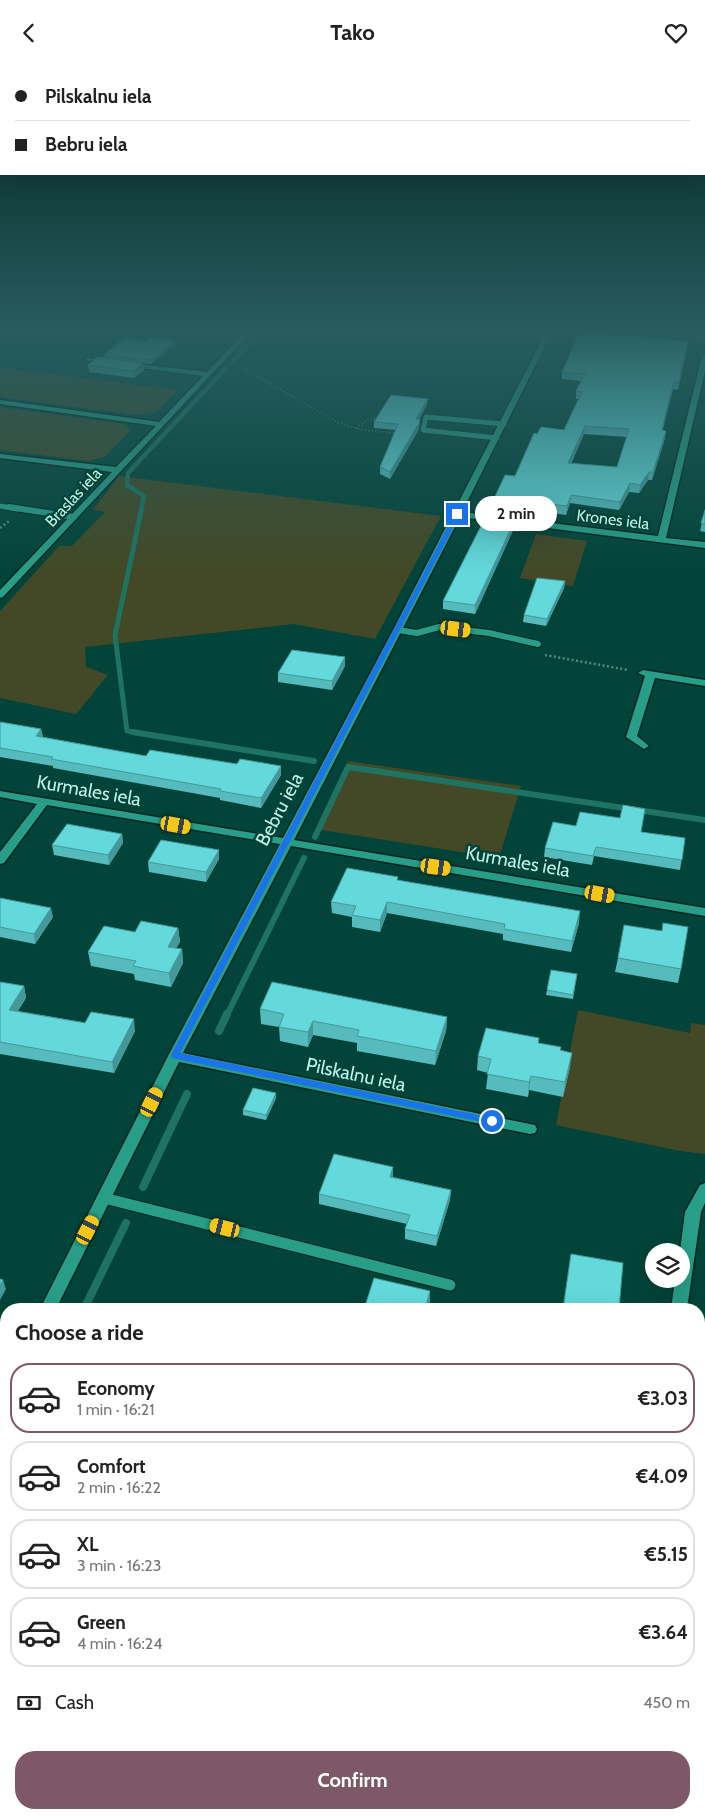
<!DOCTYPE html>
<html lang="en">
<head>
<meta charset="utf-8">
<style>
  body { margin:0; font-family:Cabin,sans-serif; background:#f2f2f2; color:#222; height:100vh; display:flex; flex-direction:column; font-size:19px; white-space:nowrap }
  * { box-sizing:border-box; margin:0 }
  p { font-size:16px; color:#767676 }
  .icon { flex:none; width:28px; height:28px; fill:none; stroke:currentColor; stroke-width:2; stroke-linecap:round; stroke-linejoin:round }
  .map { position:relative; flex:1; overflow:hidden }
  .panel { position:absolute; left:0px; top:1238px; width:705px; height:516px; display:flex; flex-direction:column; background:#fff; border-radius:20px 20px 0 0; box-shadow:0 5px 20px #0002 }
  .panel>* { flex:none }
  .banner { position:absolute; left:0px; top:0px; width:705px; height:110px; box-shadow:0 5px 20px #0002; display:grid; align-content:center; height:110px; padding:0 15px; background:#fff }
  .controls { position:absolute; left:645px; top:1178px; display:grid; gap:10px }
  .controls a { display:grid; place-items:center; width:45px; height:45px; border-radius:50%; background:#fff; box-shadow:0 5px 20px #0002; font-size:25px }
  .end { position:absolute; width:22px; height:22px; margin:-11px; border:6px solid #1a73e8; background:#fff; box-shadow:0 0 0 2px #fff }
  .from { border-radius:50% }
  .bubble { position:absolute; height:35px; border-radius:18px; background:#fff; box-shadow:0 5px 20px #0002; font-size:16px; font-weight:700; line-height:35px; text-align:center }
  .car { position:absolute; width:15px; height:30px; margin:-15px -8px; border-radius:6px; box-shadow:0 0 4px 1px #0007; background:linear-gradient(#f5c518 24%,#345 0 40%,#f5c518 0 76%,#345 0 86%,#f5c518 0) }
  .banner b { display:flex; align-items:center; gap:18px; height:48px; font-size:19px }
  .banner b+b { border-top:1px solid #e0e0e0 }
  .banner i { width:12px; height:12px; background:#222 }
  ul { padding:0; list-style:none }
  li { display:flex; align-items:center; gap:15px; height:70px; margin:0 10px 8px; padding:0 5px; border:2px solid #e0e0e0; border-radius:20px }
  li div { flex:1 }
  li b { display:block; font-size:19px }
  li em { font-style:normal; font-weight:700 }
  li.selected { border-color:#7e5866 }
  li>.icon { width:45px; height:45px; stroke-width:1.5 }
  h2 { padding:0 15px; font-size:22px; line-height:60px }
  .pay { display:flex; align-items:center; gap:12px; height:55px; padding:0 15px; font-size:19px }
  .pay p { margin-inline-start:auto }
  .button { display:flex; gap:10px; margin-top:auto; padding:10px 15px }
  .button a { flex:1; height:58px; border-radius:20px; background:#7e5866; color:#fff; font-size:20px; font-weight:700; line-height:58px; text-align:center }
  header { display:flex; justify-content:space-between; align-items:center; height:65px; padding:0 15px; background:#fff; font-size:22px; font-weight:700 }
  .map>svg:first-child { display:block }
</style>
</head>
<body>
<header><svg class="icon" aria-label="back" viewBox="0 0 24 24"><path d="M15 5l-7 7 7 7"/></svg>Tako<svg class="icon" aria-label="heart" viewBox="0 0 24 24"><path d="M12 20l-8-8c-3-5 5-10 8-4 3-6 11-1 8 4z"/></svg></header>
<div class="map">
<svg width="705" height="1753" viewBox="0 0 705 1753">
  <rect width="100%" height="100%" fill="#024439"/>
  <!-- green -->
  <path fill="#434926" d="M0 302 178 325 155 348 135 350 0 332Z
    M0 342 124 359 131 365 105 392 88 396 0 385Z
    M119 411 441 451 375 574 294 559 85 582 86 602 108 610 76 649 0 633V546L59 481H72L105 447 93 445Z
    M536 469 587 476 573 521 520 513Z
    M348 696 521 721 499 793 315 764Z
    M578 945 690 968 691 958 705 960V1089L680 1086 556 1060Z"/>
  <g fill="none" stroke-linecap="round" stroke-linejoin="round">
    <!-- stream-far4 -->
    <path stroke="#1e7363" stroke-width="4.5" d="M232 297 262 265
      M141 444 144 431 127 420 128 408 226 303"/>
    <!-- stream-far3 -->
    <path stroke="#1e7363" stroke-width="5" d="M140 668 127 666 115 570 142 442"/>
    <!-- stream-far2 -->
    <path stroke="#1e7363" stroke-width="6" d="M132 667 314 696
      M315 772 348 702 705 755
      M227 950 304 793"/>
    <!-- stream-far1 -->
    <path stroke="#1e7363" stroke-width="8" d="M219 966 227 949
      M143 1122 187 1029
      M84 1244 126 1158"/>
    <!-- stream -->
    <path stroke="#1e7363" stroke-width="10" d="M0 1418 6 1405"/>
    <!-- lane-far2 casing -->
    <g stroke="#042721" stroke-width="6">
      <path id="lane-far2" d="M685 265 705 268
        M497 373 423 365 426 352 504 359
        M0 441 17 444"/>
    </g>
    <!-- lane-far1 casing -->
    <g stroke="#042721" stroke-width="8">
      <path id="lane-far1" d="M9 442 74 452
        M398 565 417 568 439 562 489 568 538 579"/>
    </g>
    <!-- lane casing -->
    <g stroke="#042721" stroke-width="13">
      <path id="lane" d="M104 1133 450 1220"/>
    </g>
    <!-- street casing -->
    <g stroke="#042721" stroke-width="3">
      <path id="street" d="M247 265H253L3 532 0 533V525L112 407 0 393V389L116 402 156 361 0 339V335L159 357 203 311 88 296 86 295V293L207 307Z
        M547 265H553L462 447 658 471 702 291 705 289V306L666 473 705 477V483L460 452 294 775 705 843V851L291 781 183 988 530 1059 535 1060 537 1064 535 1068 530 1069 179 997 56 1244H40L168 991 280 779 47 740 4 798 0 799V787L37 739 0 732V726L283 773 393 565Z
        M610 265H632L705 271V275L613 267Z
        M643 605 705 615V621L655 613 637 671 649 681 644 684 626 672 645 611 638 608Z
        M705 1118V1138L701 1147 687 1244H671L675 1214H681V1186H680L685 1147 700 1120Z
        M6 1318V1342L0 1345V1320Z
        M699 1342 705 1344V1360L699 1358Z
        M0 1534 6 1536V1554L0 1552Z
        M601 1748H621L620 1753H600Z
        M649 1748H685L687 1753H651Z"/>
    </g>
    <!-- path-far1 -->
    <path stroke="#508b7f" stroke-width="2" stroke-dasharray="1 2.5" stroke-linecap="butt" d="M563 267 570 265
      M234 300 241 302 339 358 363 365 396 368
      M356 363 369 354 379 352"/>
    <!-- path -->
    <path stroke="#508b7f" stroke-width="2.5" stroke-dasharray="2 2.5" stroke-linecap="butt" d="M0 463 9 456
      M545 590 628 605"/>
    <!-- lane-far2 -->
    <use href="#lane-far2" stroke="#289e88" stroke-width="5"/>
    <!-- lane-far1 -->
    <use href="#lane-far1" stroke="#289e88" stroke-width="6"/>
    <!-- lane -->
    <use href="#lane" stroke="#289e88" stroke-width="11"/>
    <!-- street -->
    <use href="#street" fill="#289e88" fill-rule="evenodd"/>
  </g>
  <!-- wall -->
  <path fill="#55bbbd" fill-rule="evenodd" d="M175 279 151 299 122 295 143 298 144 305 134 313 89 307 88 300 105 293 104 290Z
    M687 283 678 325 673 324 668 343 662 365 665 373 652 415H648L639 428 629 427 619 445 570 438 566 450 523 444 519 452 490 449 491 440 515 411 537 369 564 365 578 334H576V326L581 316 562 314V307ZM584 369 627 372 617 402 571 399Z
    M427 340 419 354V364L390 414 380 409V402L396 365 374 363V357Z
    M705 445V467L700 466Z
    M515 461 475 549 443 544V536Z
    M565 516 564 523 546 561 523 557 524 550Z
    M345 601 332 625 278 617V608Z
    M0 657 41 664 43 672 146 691 237 699 281 701V710L261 743 220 735V733L53 703V701L0 692Z
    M576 761 641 767 685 773 680 805 594 791 592 800 544 792 545 783Z
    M122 769 123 778 109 800 54 790 52 780Z
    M219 785V794L206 817 149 807 148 797Z
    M398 815 579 858 571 887 503 875V869L387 848 380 867 352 862V852L332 848 331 837Z
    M0 833 53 852 35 879 0 872Z
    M178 863 180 877 176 883 182 884 183 898 171 922 135 915 134 909 91 901 88 887 135 867Z
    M618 893 681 904 678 918 615 907Z
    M577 909 573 934 546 930 547 925Z
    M0 917 24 921 26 933 18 946 135 966 114 1008 0 989Z
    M260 944 447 952 446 966 435 1000 357 986V978L313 970 308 982 280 976 279 962 261 959Z
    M539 973V978L560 985 570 1002 563 1032 529 1025 528 1032 486 1024 488 1008 477 1005 478 991Z
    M276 1033 266 1055 243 1050V1045Z
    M393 1112 451 1125 450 1135 436 1181 405 1174V1164L407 1159 319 1139V1129Z
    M699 1594 705 1595V1668L699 1666Z"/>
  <!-- shaded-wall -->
  <path fill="#45989a" d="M175 275V279L151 299V295Z
    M143 298 144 305 134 313V306Z
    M674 317 673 324 661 373 662 365Z
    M428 334 427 340 416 360V354Z
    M420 354 419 364 390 414V407Z
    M585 361 584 369 567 406 568 398Z
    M666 366 665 373 652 415 653 407Z
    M649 407 648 415 639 428 640 420Z
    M630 418 629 427 619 445 620 437Z
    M571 430 570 438 566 450 567 441Z
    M523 436V444L519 452 520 444Z
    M516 453 515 461 475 549V540Z
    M565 516 564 523 546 561 547 554Z
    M345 592V601L332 625V616Z
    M41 664 43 673 36 671Z
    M281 701V710L261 743V733Z
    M122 769 123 778 109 800 108 790Z
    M219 785V794L206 817V807Z
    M387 837V848L380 867V855Z
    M51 843 53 852 35 879 34 869Z
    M580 846 579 858 571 887 572 876Z
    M178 863 180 877 169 896 168 882Z
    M182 884 183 898 171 922 169 908Z
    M24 921 26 933 11 956 9 945Z
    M447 952 446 966 435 1000 436 986Z
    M134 954 135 966 114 1008 112 997Z
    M313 956V970L308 982V967Z
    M572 988 570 1002 563 1032 565 1017Z
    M531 1011 528 1032 529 1017Z
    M276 1028V1033L266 1055V1050Z
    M393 1102V1112L390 1122V1112Z
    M451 1125 450 1135 436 1181 437 1171Z
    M3 1215 6 1224 0 1235V1221Z
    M430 1226V1240L429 1244H425Z
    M21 1748H30L28 1753H18Z
    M187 1748H193L191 1753H185Z"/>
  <!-- building -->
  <path fill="#63d9dc" stroke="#45989a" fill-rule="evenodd" d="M580 266 688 276 679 317H674L669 335 662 365 666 366 653 407H649L640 420 630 418 620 437 571 430 567 441 523 436 520 444 491 440 505 410 515 411 534 368 537 369 541 362 564 365 582 327 576 326 585 309 562 307ZM585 361 629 364 617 402 568 398Z
    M151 272 175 275 151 295 104 290 124 273 147 276Z
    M97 292 143 298 134 306 88 300Z
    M391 330 428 334 416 354H420L419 358 390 407 380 402 398 359 374 357Z
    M705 445V459L701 458Z
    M487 449 516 453 475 540 443 536Z
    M537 513 565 516 547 554 524 550Z
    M292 585 345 592 332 616 278 608Z
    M0 657 41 664 36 671 146 691 150 685 237 699 240 694 281 701 261 733 220 726 221 724 51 694 53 692 0 683Z
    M623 740 645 744 641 767 685 773 682 795 596 782 593 791 545 783 553 757 576 761 580 747 620 753Z
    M67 759 122 769 108 790 52 780Z
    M161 775 219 785 206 807 148 797Z
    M347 803 398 812 397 815 580 846 572 876 504 864 505 859 387 837 380 855 352 850 356 841 331 837Z
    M0 833 51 843 34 869 0 862Z
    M141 856 178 863 168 882 182 884 169 908 133 901 136 896 88 887 104 861 135 867Z
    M663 858 688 862 681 904 618 893 624 860 662 866Z
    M551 905 577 909 573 930 547 925Z
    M0 917 24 921 9 945 85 958 91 947 134 954 112 997 0 977Z
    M272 917 447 952 436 986 357 971 359 965 313 956 308 967 279 962 284 949 260 944Z
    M486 963 539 973 538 978 561 982 560 985 572 988 565 1017 531 1011 529 1017 487 1009 491 994 478 991Z
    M253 1023 276 1028 266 1050 243 1045Z
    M334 1089 393 1102 390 1112 451 1125 437 1171 405 1164 410 1150 319 1129Z
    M571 1189 623 1198 619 1244H563Z
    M374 1213 430 1226 425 1244H364Z
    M0 1214 3 1215 0 1221Z
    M699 1594 705 1595V1655L699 1653Z
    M0 1652 6 1654V1748H21L18 1753H0Z
    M76 1748H187L185 1753H78L75 1752Z
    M247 1748H360L377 1753H245Z"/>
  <!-- sky -->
  <linearGradient id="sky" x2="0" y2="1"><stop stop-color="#01251f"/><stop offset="0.52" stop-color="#285c5f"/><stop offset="1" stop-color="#285c5f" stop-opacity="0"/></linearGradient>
  <rect width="705" height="510" fill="url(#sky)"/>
  <!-- route -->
  <path fill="#1a73e8" d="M455 448 460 449 180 988 492 1053 497 1056 492 1059 172 993 171 990Z"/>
  <g text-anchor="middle" stroke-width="5" stroke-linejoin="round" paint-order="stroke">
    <!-- far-street labels -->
    <g font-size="16" fill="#bff0e3" stroke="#024439">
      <text transform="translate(73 432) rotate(-47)" y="6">Braslas iela</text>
      <text transform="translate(613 454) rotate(7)" y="6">Krones iela</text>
    </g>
    <!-- street labels -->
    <g font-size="19" fill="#bff0e3" stroke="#024439">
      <text transform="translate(89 725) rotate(10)" y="7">Kurmales iela</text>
      <text transform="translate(279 744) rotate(-62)" y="7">Bebru iela</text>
      <text transform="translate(518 796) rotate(10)" y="7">Kurmales iela</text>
      <text transform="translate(356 1009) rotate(12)" y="7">Pilskalnu iela</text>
    </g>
  </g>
</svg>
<div class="controls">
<a><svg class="icon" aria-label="layers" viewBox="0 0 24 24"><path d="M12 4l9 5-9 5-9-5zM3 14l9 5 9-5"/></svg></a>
</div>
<i class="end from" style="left:492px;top:1056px"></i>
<i class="end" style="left:457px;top:449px"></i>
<div class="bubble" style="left:475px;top:431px;width:82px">2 min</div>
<i class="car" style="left:456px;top:564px;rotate:97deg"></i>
<i class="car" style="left:176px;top:760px;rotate:100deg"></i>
<i class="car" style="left:436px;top:802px;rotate:98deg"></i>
<i class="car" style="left:600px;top:829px;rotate:100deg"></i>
<i class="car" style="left:152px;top:1037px;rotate:26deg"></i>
<i class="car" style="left:225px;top:1163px;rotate:284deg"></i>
<i class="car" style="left:88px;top:1165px;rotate:27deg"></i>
<div class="banner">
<b><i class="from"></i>Pilskalnu iela</b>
<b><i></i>Bebru iela</b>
</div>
<section class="panel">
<h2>Choose a ride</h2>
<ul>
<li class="selected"><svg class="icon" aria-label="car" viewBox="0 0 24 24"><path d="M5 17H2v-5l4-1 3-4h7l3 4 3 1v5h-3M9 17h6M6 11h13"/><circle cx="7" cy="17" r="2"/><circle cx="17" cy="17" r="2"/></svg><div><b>Economy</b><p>1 min · 16:21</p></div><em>€3.03</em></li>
<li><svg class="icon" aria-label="car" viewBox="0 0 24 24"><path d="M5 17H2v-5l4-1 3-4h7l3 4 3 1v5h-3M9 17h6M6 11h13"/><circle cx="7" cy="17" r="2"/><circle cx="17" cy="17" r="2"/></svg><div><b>Comfort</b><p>2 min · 16:22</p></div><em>€4.09</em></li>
<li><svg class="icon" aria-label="car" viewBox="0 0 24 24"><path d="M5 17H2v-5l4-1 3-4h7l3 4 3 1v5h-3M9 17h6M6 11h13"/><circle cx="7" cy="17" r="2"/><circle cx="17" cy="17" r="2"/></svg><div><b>XL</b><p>3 min · 16:23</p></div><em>€5.15</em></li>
<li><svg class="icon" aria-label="car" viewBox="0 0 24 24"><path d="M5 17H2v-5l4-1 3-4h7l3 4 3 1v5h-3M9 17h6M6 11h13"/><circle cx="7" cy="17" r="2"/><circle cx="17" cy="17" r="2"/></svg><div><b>Green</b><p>4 min · 16:24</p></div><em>€3.64</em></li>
</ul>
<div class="pay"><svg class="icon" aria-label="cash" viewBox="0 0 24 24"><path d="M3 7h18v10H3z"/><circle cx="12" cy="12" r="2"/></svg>Cash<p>450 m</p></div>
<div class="button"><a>Confirm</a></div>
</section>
</div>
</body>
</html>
